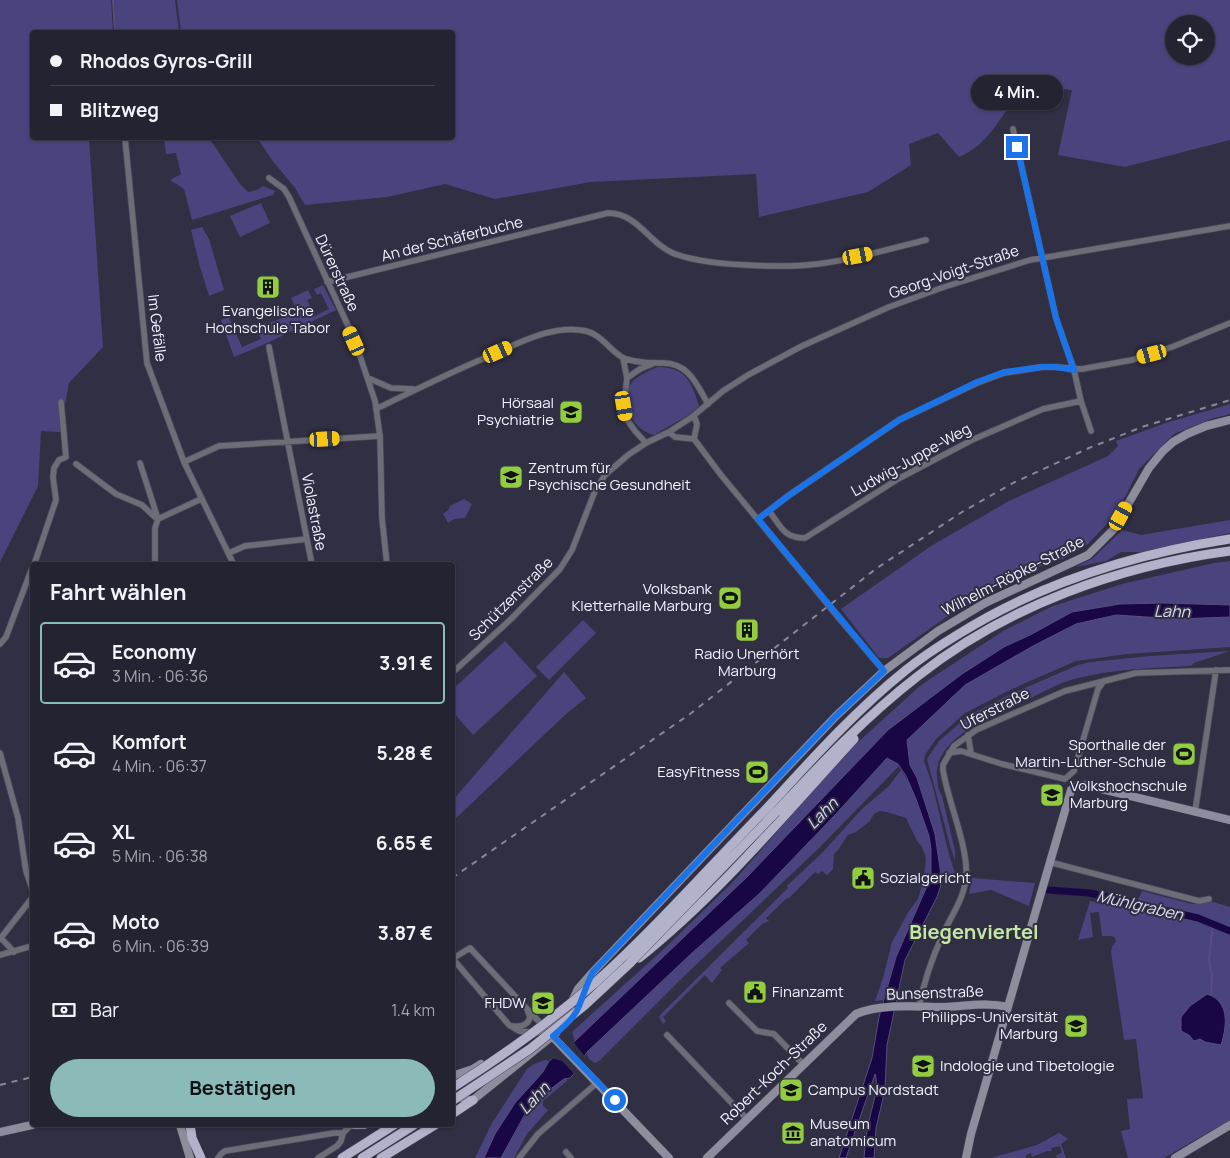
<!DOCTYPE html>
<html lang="de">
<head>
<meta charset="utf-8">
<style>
  body { margin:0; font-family:Manrope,sans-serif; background:#302f3e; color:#f1f3f6; height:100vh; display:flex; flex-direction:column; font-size:19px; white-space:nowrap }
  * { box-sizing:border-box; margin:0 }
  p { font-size:16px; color:#a3a4ac }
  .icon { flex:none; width:28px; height:28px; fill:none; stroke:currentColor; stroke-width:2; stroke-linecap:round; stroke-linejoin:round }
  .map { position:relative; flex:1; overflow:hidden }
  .details { position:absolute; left:30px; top:562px; width:425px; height:565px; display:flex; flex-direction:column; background:#242332; border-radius:5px; box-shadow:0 1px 4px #0004,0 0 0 1px #41404d }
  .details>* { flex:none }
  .banner { position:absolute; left:30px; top:30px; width:425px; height:110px; border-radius:5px; box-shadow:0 1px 4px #0004,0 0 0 1px #41404d; display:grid; align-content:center; height:110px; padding:0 20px; background:#242332 }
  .fabs { position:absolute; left:1165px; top:15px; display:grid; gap:10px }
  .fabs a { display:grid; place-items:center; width:50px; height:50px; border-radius:50%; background:#242332; box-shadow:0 1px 4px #0004,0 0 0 1px #41404d; font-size:25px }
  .end { position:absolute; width:22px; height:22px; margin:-11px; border:6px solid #1a73e8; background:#fff; box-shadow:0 0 0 2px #fff }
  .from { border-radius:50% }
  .bubble { position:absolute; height:35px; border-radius:18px; background:#242332; box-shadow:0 1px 4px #0004,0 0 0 1px #41404d; font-size:16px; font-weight:700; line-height:35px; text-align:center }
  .car { position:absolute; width:15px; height:30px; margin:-15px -8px; border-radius:6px; box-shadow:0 0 4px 1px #0007; background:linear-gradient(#f5c518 24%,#345 0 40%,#f5c518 0 76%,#345 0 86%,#f5c518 0) }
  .banner b { display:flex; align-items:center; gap:18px; height:48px; font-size:19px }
  .banner b+b { border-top:1px solid #41404d }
  .banner i { width:12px; height:12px; background:#f1f3f6 }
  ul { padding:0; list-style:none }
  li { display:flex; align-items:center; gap:15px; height:82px; margin:0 10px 8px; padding:0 10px; border:2px solid transparent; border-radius:5px }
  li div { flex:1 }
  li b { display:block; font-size:19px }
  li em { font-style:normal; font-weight:700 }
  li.selected { border-color:#8bbbb9 }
  li>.icon { width:45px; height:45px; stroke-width:1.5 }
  h2 { padding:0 20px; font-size:22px; line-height:60px }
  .pay { display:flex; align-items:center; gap:12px; height:55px; padding:0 20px; font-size:19px }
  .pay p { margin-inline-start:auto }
  .action { display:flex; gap:10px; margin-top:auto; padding:10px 20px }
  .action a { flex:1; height:58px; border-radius:30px; background:#8bbbb9; color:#111; font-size:20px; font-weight:700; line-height:58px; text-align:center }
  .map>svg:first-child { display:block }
</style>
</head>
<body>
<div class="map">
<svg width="1230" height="1158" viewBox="0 0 1230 1158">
  <rect width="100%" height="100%" fill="#302f43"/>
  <!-- green -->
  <path fill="#4a447e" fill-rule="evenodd" d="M0 0H111L113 32H32V138H89L103 347 69 383 60 432 41 431 38 486 0 562Z
    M114 0H175L179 32H116Z
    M177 0H1230V140L1125 167 1058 155 1072 90 1023 84C1005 110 990 145 959 157L938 133 909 144 911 165 868 192 759 217 756 174 591 182 495 199 445 184 387 197 305 205 295 188 272 160 257 138H452V32H181ZM1174 24H1206V56H1174Z
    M164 138H209L240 184 248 192 257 190 263 186 275 191 273 195 192 220 184 189 170 180 181 174 176 153 166 154Z
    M261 203 270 223 240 237 230 216Z
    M202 227 209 239 224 290 209 296 200 267 191 230Z
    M323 285 336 310 263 345 234 357 221 320 229 317 242 347 261 339 254 324 269 323 291 315 295 311V306L291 298 308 290 312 298 307 300 315 316 329 309 321 293 317 295 314 289Z
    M658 367C685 367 692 382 699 406L690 414 654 435C632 430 618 401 633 381 639 375 650 370 658 367Z
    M1230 404V414L1211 419 1174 434 1139 469 1122 503 1106 525 1088 544 1063 559 1050 562 985 590 888 658H879L841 609 931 546 1009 501 1108 456 1118 446 1116 441 1166 423Z
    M464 499 472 504 465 518 454 519 448 523 443 514 448 510 450 506Z
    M1230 520V533L1141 552H1121L1106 561 1075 567 1092 559 1122 530 1141 535Z
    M1230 561V605L1163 603 1120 604 1072 612 1030 635 1004 647 962 674 888 730 748 876 575 1041 572 1032 666 947 732 883 845 754 921 685 1003 631 1053 606 1122 584 1214 563Z
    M1116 615 1177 619 1230 617V647L1127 654 1076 661 1010 690 965 713 936 739 925 755 924 761 933 787 947 847 955 874 950 877 942 879 935 834 917 778 910 765 907 740 965 685 1033 646 1076 624Z
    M583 620 596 633 549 680 536 667Z
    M505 641 537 676 473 735 453 712V689Z
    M1230 651 1194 663 1191 666C1152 668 1112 669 1074 679 1059 683 1043 692 1029 699 999 712 932 737 937 778 938 785 938 790 942 796L955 851V861L950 845 927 759 939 741 968 716 1013 693 1078 665 1091 662 1150 656Z
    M564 672 586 698 565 715 453 821V800Z
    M887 757 898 764 899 766 819 848 681 979 599 1061 595 1063C590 1060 587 1058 587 1052L692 953 759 894 834 816Z
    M901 770 911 786 929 836 931 849V877L896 957 883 1000 875 1001 883 978 892 942 909 911 918 899 924 877 926 858 922 847 917 841 906 818 887 812 880 811 874 814 870 821 856 832 848 835 838 850 834 854 833 869 827 875 822 871 818 874 815 872 789 898 786 899 766 918 769 921 762 924 746 940 749 943 720 968 722 970 712 983 705 975 663 1017 666 1021 663 1024 659 1017 661 1014 788 888 787 886 823 852 862 809 889 786Z
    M972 878 1035 883 1029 906 991 890 969 894Z
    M1142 891 1192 904 1210 901 1230 907V1120L1164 1158H1128L1121 1131 1130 1129 1127 1099 1143 1098 1136 1039 1124 1040 1111 952 1112 947 1116 941 1115 938 1112 936H1102L1099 912 1090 913 1093 937 1078 940 1090 901 1133 910Z
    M545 1060 549 1061 543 1072 495 1134 484 1158H475L492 1123 527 1069 534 1064Z
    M564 1078 568 1080 543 1101V1106L548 1110 527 1134 514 1158H501L526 1114 541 1096Z
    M1059 1133 1068 1139 1061 1144 1066 1158H1057L1056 1155 1062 1153 1060 1146 1051 1148 1052 1151H1047L1032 1157 1031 1153 1026 1155V1158H991L1037 1145Z"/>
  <!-- water -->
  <path fill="#190745" stroke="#5a4d7d" d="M1163 603 1230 605V617L1177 619 1116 615 1076 624 1033 646 965 685 907 740 910 765 917 778 935 834 942 882 937 897 905 960 887 1045 885 1090 876 1128 874 1158H864C865 1146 866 1134 869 1122 871 1108 880 1088 875 1074L846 1158H839L872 1058 879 1017 896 957 931 877V849L929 836 916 799 906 776 898 764 887 758 834 816 759 894 692 953 587 1052 573 1075 570 1078 564 1079 541 1096 525 1114 501 1158H484L495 1134 515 1103 543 1072 549 1061 575 1041 748 876 888 730 962 674 1004 647 1030 635 1072 612 1120 604Z
    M1207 994C1230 1001 1227 1026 1221 1045L1205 1042 1200 1039 1194 1041 1189 1035 1181 1031V1017L1190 1006Z"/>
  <!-- pier -->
  <path fill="#302f43" d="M572 1040 586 1058 576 1076 562 1061 555 1059H548Z"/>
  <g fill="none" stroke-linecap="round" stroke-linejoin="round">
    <!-- stream -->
    <path stroke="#5a4d7d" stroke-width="2" d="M113 0 115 32
      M1211 995 1212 977 1209 959 1213 923"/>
    <!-- canal -->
    <path stroke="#190745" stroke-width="7" d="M1048 890 1090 893 1198 918 1230 931"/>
    <!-- minor casing -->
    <g stroke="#4b4a5d" stroke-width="7">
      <path id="minor" d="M1013 129 1056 318 1074 370 1081 401 1091 431
        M125 138 147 363 184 462 234 565
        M269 178 284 189 289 197 355 341 375 401 380 436 382 518 387 565
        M327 282 608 213C638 213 649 244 675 254 698 262 722 264 746 265 766 266 787 267 807 265 845 262 889 249 926 240
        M269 347 312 565
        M623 358 627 378 624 406 626 418 635 431 646 443
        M368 378 391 388 413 389
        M627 378 640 369 652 364
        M376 409C411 392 445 375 480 360 512 347 550 323 586 331 603 335 613 355 626 359 639 363 650 363 663 363 689 363 697 385 708 404
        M694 416 697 424 694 439 721 475 816 590
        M669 432 675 437 694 439
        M184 462 219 446 380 436
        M140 463 158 519 155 528V565
        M76 464 116 494 142 505 156 518
        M769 511C781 526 783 538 805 538L898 479 972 440 1043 409 1081 401
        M158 519 201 499
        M758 519 788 496 899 420 977 383 1004 373 1042 367H1056L1082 369 1132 360 1172 347 1230 323
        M229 553 245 546 307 539
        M34 565 56 500 53 477 54 468 59 460 66 457 61 402
        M838 617 884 671
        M0 644 6 637 32 568
        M452 673 511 619 560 569 572 550 595 491 605 475 628 455 646 443 669 432 692 417 723 391 748 375 802 346 889 307 944 287 1030 260 1230 226
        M968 735 971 753
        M0 753 18 818 26 871 32 889
        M949 753 961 751 1002 764 1065 779 1074 771 1098 689 1104 681
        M1195 812 1216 670
        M1049 862 1199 901 1209 899
        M1 938 14 952
        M0 939 32 898
        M0 955 32 946
        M452 959 470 948 545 1028
        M453 959 509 1025 519 1031 529 1032
        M729 1003 757 1031 774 1034 803 1064
        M919 1007C924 981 932 958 943 934 951 916 964 899 966 878 969 848 948 802 943 770V765L954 746 976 730 1065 691 1136 673 1230 670
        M512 1026C520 1027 528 1026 530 1017L528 1012
        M667 1035 747 1119
        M566 1152 571 1158
        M218 1158 221 1154 225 1151 334 1133H343
        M318 1158 337 1146 341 1141 343 1133 351 1125
        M519 1158 538 1134 598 1082"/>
    </g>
    <!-- secondary casing -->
    <g stroke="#4b4a5d" stroke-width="9">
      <path id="secondary" d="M533 1032 546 1029 567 1012 578 989 593 972 836 716 884 671 938 631 985 603 1088 555 1113 530 1149 468 1163 451 1173 442 1187 434 1206 426 1230 420
        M549 1033 669 1158
        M452 1076 473 1069 481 1064
        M454 1096 466 1100H473L556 1033
        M180 1125 190 1158
        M354 1125H364
        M0 1132 32 1125
        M707 1158 856 1014C882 1003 918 1007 946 1007 967 1006 987 1002 1008 1007
        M966 1158 971 1134 1071 790 1078 786 1085 785 1230 820
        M1175 1158 1230 1125"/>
    </g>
    <!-- trunk casing -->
    <g stroke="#4b4a5d" stroke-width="10">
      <path id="trunk" d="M769 806C813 758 856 710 906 670 922 657 939 646 957 635 1040 583 1133 554 1230 539
        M776 812C821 764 866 716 918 676 1007 606 1118 566 1230 551
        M639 958C719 894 784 815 854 739
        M452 1114 473 1100
        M190 1125 192 1138 201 1158
        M342 1158 394 1125
        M362 1158 414 1125
        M381 1158 435 1125"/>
    </g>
    <!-- minor -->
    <use href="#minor" stroke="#6d6d77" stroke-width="5.5"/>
    <!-- secondary -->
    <use href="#secondary" stroke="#8e8d9e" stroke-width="8"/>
    <!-- trunk -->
    <use href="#trunk" stroke="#b2b2ca" stroke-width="9"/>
    <!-- rail -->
    <path stroke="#898899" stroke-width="2" stroke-dasharray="6 6" stroke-linecap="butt" d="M452 878 690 714 877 568 962 512 1013 483 1089 448 1142 427 1230 400
      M0 1085 32 1077"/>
    <!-- minor-bridge casing -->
    <g stroke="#4b4a5d" stroke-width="7" stroke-linecap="butt">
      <path id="minor-bridge" d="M816 590 838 617"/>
    </g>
    <!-- trunk-bridge casing -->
    <g stroke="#4b4a5d" stroke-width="10" stroke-linecap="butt">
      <path id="trunk-bridge" d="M452 1088C503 1056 551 1021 596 982 657 927 712 864 769 806
        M452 1101 530 1049 585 1005 629 964 776 812"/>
    </g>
    <!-- minor-bridge -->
    <use href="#minor-bridge" stroke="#6d6d77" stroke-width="5.5"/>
    <!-- trunk-bridge -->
    <use href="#trunk-bridge" stroke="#b2b2ca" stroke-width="9"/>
  </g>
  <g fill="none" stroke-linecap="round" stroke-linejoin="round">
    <!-- route -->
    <path stroke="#1a73e8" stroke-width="6" d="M615 1100 553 1036C562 1028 575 1018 579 1006 584 994 587 983 593 972L795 759 836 716 884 671 758 519 788 496 899 420 977 382 1004 372 1042 367H1056L1074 370 1056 318 1017 147"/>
  </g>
  <!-- icons -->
  <defs>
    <g id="building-square" transform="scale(1.25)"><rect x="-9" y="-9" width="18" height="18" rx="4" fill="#92cd3f" stroke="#302f43"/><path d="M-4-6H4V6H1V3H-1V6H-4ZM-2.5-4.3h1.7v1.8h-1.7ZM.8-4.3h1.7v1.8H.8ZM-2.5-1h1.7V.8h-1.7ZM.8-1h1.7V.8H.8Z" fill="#111"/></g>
    <g id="university-square" transform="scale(1.25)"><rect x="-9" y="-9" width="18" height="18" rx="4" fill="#92cd3f" stroke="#302f43"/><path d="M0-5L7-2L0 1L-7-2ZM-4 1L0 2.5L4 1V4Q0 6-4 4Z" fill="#111"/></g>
    <g id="stadium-square" transform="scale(1.25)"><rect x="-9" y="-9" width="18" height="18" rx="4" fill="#92cd3f" stroke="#302f43"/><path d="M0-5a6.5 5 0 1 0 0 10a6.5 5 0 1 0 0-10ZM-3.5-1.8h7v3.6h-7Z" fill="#111"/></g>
    <g id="civic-square" transform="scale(1.25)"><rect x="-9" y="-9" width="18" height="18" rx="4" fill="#92cd3f" stroke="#302f43"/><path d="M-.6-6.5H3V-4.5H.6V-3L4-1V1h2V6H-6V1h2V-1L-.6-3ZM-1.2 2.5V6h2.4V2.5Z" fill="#111"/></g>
    <g id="museum-square" transform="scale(1.25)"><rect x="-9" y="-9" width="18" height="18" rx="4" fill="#92cd3f" stroke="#302f43"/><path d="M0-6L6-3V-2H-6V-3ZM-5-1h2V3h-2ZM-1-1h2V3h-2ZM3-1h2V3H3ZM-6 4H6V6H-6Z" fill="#111"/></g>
  </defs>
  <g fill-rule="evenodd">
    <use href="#building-square" x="268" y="287"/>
    <use href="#university-square" x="571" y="412"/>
    <use href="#university-square" x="511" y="477"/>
    <use href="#stadium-square" x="730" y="598"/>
    <use href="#building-square" x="747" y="630"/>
    <use href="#stadium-square" x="1184" y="754"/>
    <use href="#stadium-square" x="757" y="772"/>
    <use href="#university-square" x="1052" y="795"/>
    <use href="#civic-square" x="863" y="878"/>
    <use href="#civic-square" x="755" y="992"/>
    <use href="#university-square" x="543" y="1003"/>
    <use href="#university-square" x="1076" y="1026"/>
    <use href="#university-square" x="923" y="1066"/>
    <use href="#university-square" x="791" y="1090"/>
    <use href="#museum-square" x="793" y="1133"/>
  </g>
  <g text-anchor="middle" stroke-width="4" stroke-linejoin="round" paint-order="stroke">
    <!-- street labels -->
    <g font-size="15" fill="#f1f1ff" stroke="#302f43">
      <text transform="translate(452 239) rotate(-14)" y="5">An der Schäferbuche</text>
      <text transform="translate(954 272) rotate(-19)" y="5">Georg-Voigt-Straße</text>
      <text transform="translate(337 273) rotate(65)" y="5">Dürerstraße</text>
      <text transform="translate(157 328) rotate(83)" y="5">Im Gefälle</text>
      <text transform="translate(911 460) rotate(-29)" y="5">Ludwig-Juppe-Weg</text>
      <text transform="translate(314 512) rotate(79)" y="5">Violastraße</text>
      <text transform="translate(1013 576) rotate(-27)" y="5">Wilhelm-Röpke-Straße</text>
      <text transform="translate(511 599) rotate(-45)" y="5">Schützenstraße</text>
      <text transform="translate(995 709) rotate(-27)" y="5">Uferstraße</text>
      <text transform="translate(935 993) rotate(-2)" y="5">Bunsenstraße</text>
      <text transform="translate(774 1073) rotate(-44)" y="5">Robert-Koch-Straße</text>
    </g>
    <!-- poi labels -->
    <g font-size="15" fill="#f1f1ff" stroke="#302f43" text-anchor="start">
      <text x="268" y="316" text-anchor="middle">Evangelische<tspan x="268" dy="17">Hochschule Tabor</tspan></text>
      <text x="554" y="408" text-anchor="end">Hörsaal<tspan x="554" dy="17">Psychiatrie</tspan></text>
      <text x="528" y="473">Zentrum für<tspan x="528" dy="17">Psychische Gesundheit</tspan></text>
      <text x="712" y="594" text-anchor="end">Volksbank<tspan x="712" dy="17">Kletterhalle Marburg</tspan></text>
      <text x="747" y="659" text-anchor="middle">Radio Unerhört<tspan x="747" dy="17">Marburg</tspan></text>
      <text x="1166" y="750" text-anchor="end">Sporthalle der<tspan x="1166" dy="17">Martin-Luther-Schule</tspan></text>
      <text x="740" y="777" text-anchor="end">EasyFitness</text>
      <text x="1070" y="791">Volkshochschule<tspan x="1070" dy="17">Marburg</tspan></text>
      <text x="880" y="883">Sozialgericht</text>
      <text x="772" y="997">Finanzamt</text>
      <text x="526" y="1008" text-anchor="end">FHDW</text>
      <text x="1058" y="1022" text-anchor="end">Philipps-Universität<tspan x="1058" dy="17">Marburg</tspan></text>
      <text x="940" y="1071">Indologie und Tibetologie</text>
      <text x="808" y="1095">Campus Nordstadt</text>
      <text x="810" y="1129">Museum<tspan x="810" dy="17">anatomicum</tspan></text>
    </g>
    <!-- water labels -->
    <g font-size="16" font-style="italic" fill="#dcdbef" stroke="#302f43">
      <text transform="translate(1172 611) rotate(1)" y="6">Lahn</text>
      <text transform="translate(822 813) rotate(-45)" y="6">Lahn</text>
      <text transform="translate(1140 905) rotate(13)" y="6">Mühlgraben</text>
      <text transform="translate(534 1098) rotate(-47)" y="6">Lahn</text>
    </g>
    <!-- district labels -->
    <g font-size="20" font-weight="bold" fill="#c5e8a1" stroke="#302f43">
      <text x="974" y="939">Biegenviertel</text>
    </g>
  </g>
</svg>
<div class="fabs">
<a><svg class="icon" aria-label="locate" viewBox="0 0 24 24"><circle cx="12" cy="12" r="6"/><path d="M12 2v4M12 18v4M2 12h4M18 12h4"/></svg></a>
</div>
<i class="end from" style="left:615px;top:1100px"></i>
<i class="end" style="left:1017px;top:147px"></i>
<div class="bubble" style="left:971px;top:75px;width:92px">4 Min.</div>
<i class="car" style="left:858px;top:256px;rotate:79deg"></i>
<i class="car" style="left:354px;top:341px;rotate:336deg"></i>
<i class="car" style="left:498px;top:352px;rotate:66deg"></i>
<i class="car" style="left:1152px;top:354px;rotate:255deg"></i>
<i class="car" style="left:624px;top:406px;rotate:171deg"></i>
<i class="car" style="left:325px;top:439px;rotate:87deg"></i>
<i class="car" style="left:1121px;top:516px;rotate:29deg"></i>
<div class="banner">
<b><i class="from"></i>Rhodos Gyros-Grill</b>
<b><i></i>Blitzweg</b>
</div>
<section class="details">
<h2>Fahrt wählen</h2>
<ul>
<li class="selected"><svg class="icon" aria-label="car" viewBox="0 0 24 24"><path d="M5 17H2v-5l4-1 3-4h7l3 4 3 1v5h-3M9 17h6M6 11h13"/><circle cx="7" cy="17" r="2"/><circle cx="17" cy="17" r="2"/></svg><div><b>Economy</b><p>3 Min. · 06:36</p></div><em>3.91 €</em></li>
<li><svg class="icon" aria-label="car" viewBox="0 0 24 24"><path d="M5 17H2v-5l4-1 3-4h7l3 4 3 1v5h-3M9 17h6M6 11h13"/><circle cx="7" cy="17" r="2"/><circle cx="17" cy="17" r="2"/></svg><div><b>Komfort</b><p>4 Min. · 06:37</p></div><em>5.28 €</em></li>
<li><svg class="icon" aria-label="car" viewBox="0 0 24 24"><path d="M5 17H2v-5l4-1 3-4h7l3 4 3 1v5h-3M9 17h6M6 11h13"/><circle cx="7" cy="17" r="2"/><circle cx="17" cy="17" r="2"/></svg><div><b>XL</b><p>5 Min. · 06:38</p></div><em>6.65 €</em></li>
<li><svg class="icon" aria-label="car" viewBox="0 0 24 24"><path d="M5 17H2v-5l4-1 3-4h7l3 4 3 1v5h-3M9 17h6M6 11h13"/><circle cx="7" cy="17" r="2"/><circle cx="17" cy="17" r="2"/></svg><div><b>Moto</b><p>6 Min. · 06:39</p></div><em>3.87 €</em></li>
</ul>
<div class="pay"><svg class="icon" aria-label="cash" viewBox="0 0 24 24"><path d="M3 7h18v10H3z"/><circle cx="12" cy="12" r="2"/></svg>Bar<p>1.4 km</p></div>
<div class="action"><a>Bestätigen</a></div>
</section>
</div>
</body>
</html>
